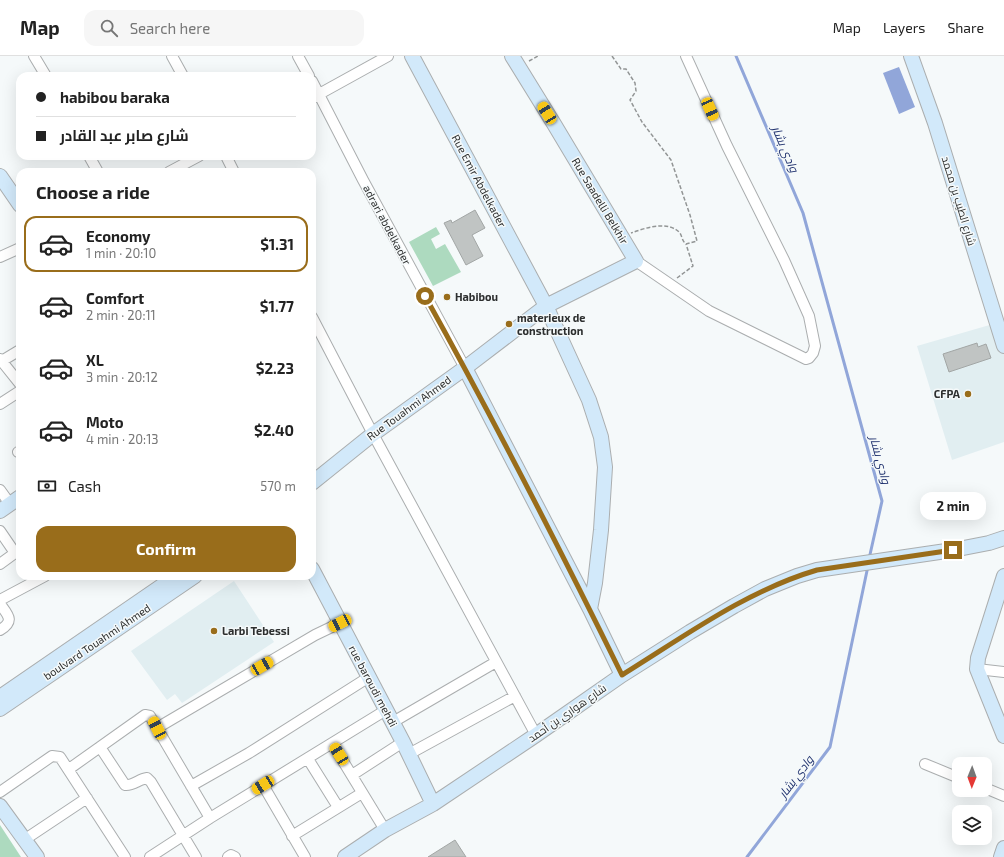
<!DOCTYPE html>
<html lang="en">
<head>
<meta charset="utf-8">
<style>
  body { margin:0; font-family:"Exo 2",Cairo,sans-serif; background:#f6f6f6; color:#222; height:100vh; display:flex; flex-direction:column; font-size:15px; white-space:nowrap }
  * { box-sizing:border-box; margin:0 }
  p { font-size:13px; color:#767676 }
  .icon { flex:none; width:22px; height:22px; fill:none; stroke:currentColor; stroke-width:2; stroke-linecap:round; stroke-linejoin:round }
  .map { position:relative; flex:1; overflow:hidden }
  .sheet { position:absolute; left:16px; top:112px; width:300px; height:412px; display:flex; flex-direction:column; background:#fff; border-radius:12px; box-shadow:0 4px 16px #0002 }
  .sheet>* { flex:none }
  .top-card { position:absolute; left:16px; top:16px; width:300px; height:88px; border-radius:12px; box-shadow:0 4px 16px #0002; display:grid; align-content:center; height:88px; padding:0 20px; background:#fff }
  .needle { width:26px; rotate:181deg }
  .buttons { position:absolute; left:952px; top:701px; display:grid; gap:8px }
  .buttons a { display:grid; place-items:center; width:40px; height:40px; border-radius:8px; background:#fff; box-shadow:0 4px 16px #0002; font-size:20px }
  .end { position:absolute; width:18px; height:18px; margin:-9px; border:5px solid #996d1b; background:#fff; box-shadow:0 0 0 2px #fff }
  .from { border-radius:50% }
  .bubble { position:absolute; height:28px; border-radius:12px; background:#fff; box-shadow:0 4px 16px #0002; font-size:13px; font-weight:700; line-height:28px; text-align:center }
  .car { position:absolute; width:12px; height:24px; margin:-12px -6px; border-radius:5px; box-shadow:0 0 3px 1px #0007; background:linear-gradient(#f5c518 24%,#345 0 40%,#f5c518 0 76%,#345 0 86%,#f5c518 0) }
  .top-card b { display:flex; align-items:center; gap:14px; height:38px; font-size:15px }
  .top-card b+b { border-top:1px solid #e0e0e0 }
  .top-card i { width:10px; height:10px; background:#222 }
  ul { padding:0; list-style:none }
  li { display:flex; align-items:center; gap:12px; height:56px; margin:0 8px 6px; padding:0 12px; border:2px solid transparent; border-radius:12px }
  li div { flex:1 }
  li b { display:block; font-size:15px }
  li em { font-style:normal; font-weight:700 }
  li.on { border-color:#996d1b }
  li>.icon { width:36px; height:36px; stroke-width:1.5 }
  h2 { padding:0 20px; font-size:18px; line-height:48px }
  .pay { display:flex; align-items:center; gap:10px; height:44px; padding:0 20px; font-size:15px }
  .pay p { margin-inline-start:auto }
  .primary-button { display:flex; gap:8px; margin-top:auto; padding:8px 20px }
  .primary-button a { flex:1; height:46px; border-radius:12px; background:#996d1b; color:#fff; font-size:16px; font-weight:700; line-height:46px; text-align:center }
  header { display:flex; align-items:center; gap:24px; box-sizing:border-box; height:56px; padding:0 20px; background:#fff; border-bottom:1px solid #e0e0e0 }
  header strong { font-size:19px }
  nav { display:flex; gap:22px; margin-inline-start:auto; font-size:14px }
  .search { width:280px; height:36px; background:#f6f6f6; display:flex; align-items:center; gap:10px; box-sizing:border-box; padding:0 14px; border-radius:12px; color:#767676; font-size:15px }
  .map>svg:first-child { display:block }
</style>
</head>
<body>
<header>
<strong>Map</strong>
<div class="search"><svg class="icon" aria-label="search" viewBox="0 0 24 24"><circle cx="10" cy="10" r="6"/><path d="M15 15l6 6"/></svg>Search here</div>
<nav><a>Map</a><a>Layers</a><a>Share</a></nav>
</header>
<div class="map">
<svg width="1004" height="801" viewBox="0 0 1004 801">
  <rect width="100%" height="100%" fill="#f5f9fa"/>
  <!-- built -->
  <path fill="#e1eef1" d="M1000 266 1004 280V386L952 404 917 290Z
    M234 525 274 586 182 647 175 638 167 644 131 595Z"/>
  <!-- green -->
  <path fill="#addabf" d="M436 171 440 178 431 183 436 193 445 188 461 216 433 230 409 186Z
    M0 769 21 801H0Z"/>
  <!-- water -->
  <path fill="#91a6d9" d="M899 11 915 51 899 58 883 17Z"/>
  <g fill="none" stroke-linecap="round" stroke-linejoin="round">
    <!-- stream -->
    <path stroke="#91a6d9" stroke-width="3" d="M736 0 803 157 882 445 869 503
      M747 801 830 691 868 510"/>
  </g>
  <!-- building -->
  <path fill="#c0c4c3" stroke="#a2a6a5" d="M475 154 485 172 472 179 483 200 466 209 444 167 451 164 452 167Z
    M977 287 978 291 986 288 991 302 949 316 943 298Z
    M455 784 466 801H428Z"/>
  <g fill="none" stroke-linecap="round" stroke-linejoin="round">
    <!-- street casing -->
    <g stroke="#abaeaf" stroke-width="12">
      <path id="street" d="M34 0 46 20
        M172 0 183 20
        M298 0 309 20
        M312 25 363 124 465 312
        M312 42 388 0
        M89 100 98 116
        M226 100 234 116
        M169 116 199 100
        M0 201 20 192
        M636 205 709 255 806 303 809 302 813 297 815 290 809 260 784 204 727 90 686 0
        M312 261 373 378 536 679
        M0 303 20 328
        M0 306 20 294
        M0 348 20 335
        M18 396 20 395
        M0 434 10 448
        M0 475 15 497 0 508
        M0 544 45 520
        M0 548C8 559 15 565 0 574
        M340 567 315 579 157 672 210 762 386 654
        M977 613 1004 616
        M393 666 496 606
        M332 687 385 774
        M100 691 125 729C133 730 139 723 147 722L151 726 196 801
        M409 698 515 640
        M308 703 338 751
        M925 708 959 722
        M69 713 145 659 150 660 157 672
        M352 719 403 686
        M263 729 305 801
        M191 730 249 697 369 621
        M985 732 1004 740
        M0 736 52 700 60 701 125 801
        M292 780 362 737
        M24 784 87 742
        M150 801 210 762
        M228 801 231 799 235 801"/>
    </g>
    <!-- secondary casing -->
    <g stroke="#abaeaf" stroke-width="16">
      <path id="secondary" d="M412 0 546 250 589 344 601 381 605 411 601 474 595 527 590 553
        M911 0 935 67 1004 290
        M0 120 20 149
        M465 312 590 553 622 619
        M312 427 373 378 465 312 546 250 636 205 554 68 512 0
        M0 455 20 441
        M312 513 403 686 433 748
        M1004 520 978 602 977 613 1004 680
        M0 641 176 520
        M0 653 195 520
        M0 750 37 801
        M345 801 385 774 433 748 536 679 622 619 690 576 734 550 765 533 797 520 817 514 953 494 989 487 1004 482
        M1001 801 1004 792"/>
    </g>
    <!-- path -->
    <path stroke="#929595" stroke-width="1.5" stroke-dasharray="4 2" stroke-linecap="butt" d="M612 0 621 13H626L635 27 636 35 630 44 642 66 671 104 690 159 697 185 686 188C682 185 682 180 680 177 668 164 645 172 631 177
      M529 5 538 0
      M677 222 693 210 686 188"/>
    <!-- street -->
    <use href="#street" stroke="#fff" stroke-width="10"/>
    <!-- secondary -->
    <use href="#secondary" stroke="#d2e9fa" stroke-width="14"/>
  </g>
  <g fill="none" stroke-linecap="round" stroke-linejoin="round">
    <!-- route -->
    <path stroke="#996d1b" stroke-width="5" d="M425 240C494 364 559 491 622 619 685 580 746 535 817 514L953 494"/>
  </g>
  <!-- markers -->
  <g fill="#996d1b" stroke="#f5f9fa" stroke-width="1.5">
    <circle cx="447" cy="241" r="4"/>
    <circle cx="509" cy="268" r="4"/>
    <circle cx="968" cy="338" r="4"/>
    <circle cx="214" cy="575" r="4"/>
  </g>
  <g text-anchor="middle" stroke-width="3" stroke-linejoin="round" paint-order="stroke">
    <!-- street labels -->
    <g font-size="11" fill="#2d2f2f" stroke="#f5f9fa">
      <text transform="translate(479 125) rotate(62)" y="4">Rue Emir Abdelkader</text>
      <text transform="translate(600 145) rotate(59)" y="4">Rue Saadelli Belkhir</text>
      <text transform="translate(959 145) rotate(73)" y="4">شارع الطيب بن محمد</text>
      <text transform="translate(387 169) rotate(62)" y="4">adrari abdelkader</text>
      <text transform="translate(409 352) rotate(-36)" y="4">Rue Touahmi Ahmed</text>
      <text transform="translate(97 586) rotate(-34)" y="4">boulvard Touahmi Ahmed</text>
      <text transform="translate(373 630) rotate(62)" y="4">rue baroudi mehdi</text>
      <text transform="translate(567 657) rotate(-35)" y="4">شارع هواري بن أحمد</text>
    </g>
    <!-- poi labels -->
    <g font-size="11" font-weight="bold" fill="#2d2f2f" stroke="#f5f9fa" text-anchor="start">
      <text x="455" y="245">Habibou</text>
      <text x="517" y="266">materieux de<tspan x="517" dy="13">construction</tspan></text>
      <text x="960" y="342" text-anchor="end">CFPA</text>
      <text x="222" y="579">Larbi Tebessi</text>
    </g>
    <!-- water labels -->
    <g font-size="12" font-style="italic" fill="#1e306d" stroke="#f5f9fa">
      <text transform="translate(785 93) rotate(67)" y="4">وادي بشار</text>
      <text transform="translate(880 404) rotate(75)" y="4">وادي بشار</text>
      <text transform="translate(796 721) rotate(-53)" y="4">وادي بشار</text>
    </g>
  </g>
</svg>
<div class="buttons">
<a><svg class="needle" viewBox="-14 -14 28 28"><path d="M0-13l5 13h-10z" fill="#e53935"/><path d="M0 13l5-13h-10z" fill="#767676"/></svg></a>
<a><svg class="icon" aria-label="layers" viewBox="0 0 24 24"><path d="M12 4l9 5-9 5-9-5zM3 14l9 5 9-5"/></svg></a>
</div>
<i class="end from" style="left:425px;top:240px"></i>
<i class="end" style="left:953px;top:494px"></i>
<div class="bubble" style="left:920px;top:436px;width:66px">2 min</div>
<i class="car" style="left:710px;top:53px;rotate:156deg"></i>
<i class="car" style="left:547px;top:57px;rotate:328deg"></i>
<i class="car" style="left:340px;top:567px;rotate:244deg"></i>
<i class="car" style="left:262px;top:610px;rotate:60deg"></i>
<i class="car" style="left:157px;top:672px;rotate:333deg"></i>
<i class="car" style="left:339px;top:698px;rotate:328deg"></i>
<i class="car" style="left:263px;top:729px;rotate:238deg"></i>
<div class="top-card">
<b><i class="from"></i>habibou baraka</b>
<b><i></i>شارع صابر عبد القادر</b>
</div>
<section class="sheet">
<h2>Choose a ride</h2>
<ul>
<li class="on"><svg class="icon" aria-label="car" viewBox="0 0 24 24"><path d="M5 17H2v-5l4-1 3-4h7l3 4 3 1v5h-3M9 17h6M6 11h13"/><circle cx="7" cy="17" r="2"/><circle cx="17" cy="17" r="2"/></svg><div><b>Economy</b><p>1 min · 20:10</p></div><em>$1.31</em></li>
<li><svg class="icon" aria-label="car" viewBox="0 0 24 24"><path d="M5 17H2v-5l4-1 3-4h7l3 4 3 1v5h-3M9 17h6M6 11h13"/><circle cx="7" cy="17" r="2"/><circle cx="17" cy="17" r="2"/></svg><div><b>Comfort</b><p>2 min · 20:11</p></div><em>$1.77</em></li>
<li><svg class="icon" aria-label="car" viewBox="0 0 24 24"><path d="M5 17H2v-5l4-1 3-4h7l3 4 3 1v5h-3M9 17h6M6 11h13"/><circle cx="7" cy="17" r="2"/><circle cx="17" cy="17" r="2"/></svg><div><b>XL</b><p>3 min · 20:12</p></div><em>$2.23</em></li>
<li><svg class="icon" aria-label="car" viewBox="0 0 24 24"><path d="M5 17H2v-5l4-1 3-4h7l3 4 3 1v5h-3M9 17h6M6 11h13"/><circle cx="7" cy="17" r="2"/><circle cx="17" cy="17" r="2"/></svg><div><b>Moto</b><p>4 min · 20:13</p></div><em>$2.40</em></li>
</ul>
<div class="pay"><svg class="icon" aria-label="cash" viewBox="0 0 24 24"><path d="M3 7h18v10H3z"/><circle cx="12" cy="12" r="2"/></svg>Cash<p>570 m</p></div>
<div class="primary-button"><a>Confirm</a></div>
</section>
</div>
</body>
</html>
